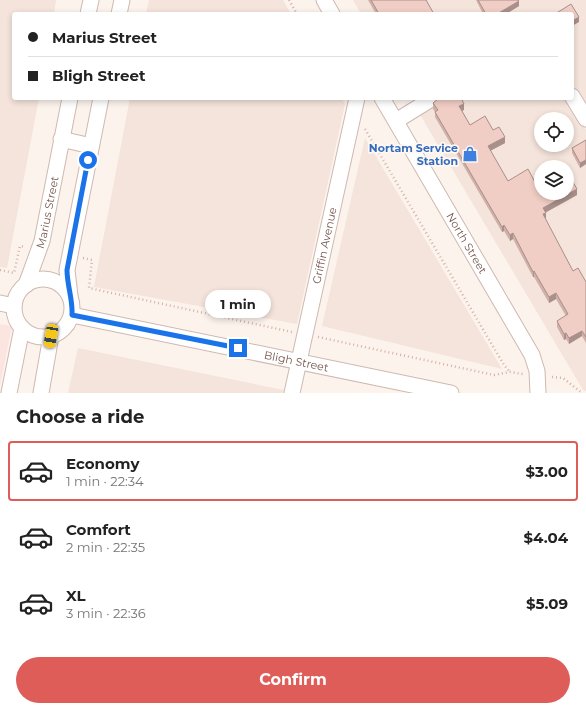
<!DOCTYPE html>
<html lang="en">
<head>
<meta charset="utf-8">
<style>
  body { margin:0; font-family:Montserrat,sans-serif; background:#f6f6f6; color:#222; height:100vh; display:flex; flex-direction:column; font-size:15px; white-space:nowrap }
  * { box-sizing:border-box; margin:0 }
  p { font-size:13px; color:#767676 }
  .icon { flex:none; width:22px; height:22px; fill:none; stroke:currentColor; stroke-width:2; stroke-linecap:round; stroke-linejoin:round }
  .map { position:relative; height:393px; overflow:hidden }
  .sheet { display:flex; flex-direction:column; background:#fff; flex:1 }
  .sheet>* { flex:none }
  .guide { position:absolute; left:12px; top:12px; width:562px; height:88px; border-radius:4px; box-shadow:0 2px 6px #0003; display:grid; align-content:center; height:88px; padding:0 16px; background:#fff }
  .buttons { position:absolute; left:534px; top:112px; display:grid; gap:8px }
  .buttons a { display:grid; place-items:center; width:40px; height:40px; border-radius:50%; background:#fff; box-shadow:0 2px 6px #0003; font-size:20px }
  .end { position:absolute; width:18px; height:18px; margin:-9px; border:5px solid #1a73e8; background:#fff; box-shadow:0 0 0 2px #fff }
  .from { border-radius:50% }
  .bubble { position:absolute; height:28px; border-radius:14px; background:#fff; box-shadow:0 2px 6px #0003; font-size:13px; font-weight:700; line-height:28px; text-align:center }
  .car { position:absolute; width:12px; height:24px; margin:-12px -6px; border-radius:5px; box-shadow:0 0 3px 1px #0007; background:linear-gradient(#f5c518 24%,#345 0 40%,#f5c518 0 76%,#345 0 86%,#f5c518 0) }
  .guide b { display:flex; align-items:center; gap:14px; height:38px; font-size:15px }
  .guide b+b { border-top:1px solid #e0e0e0 }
  .guide i { width:10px; height:10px; background:#222 }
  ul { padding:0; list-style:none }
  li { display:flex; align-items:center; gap:12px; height:60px; margin:0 8px 6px; padding:0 8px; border:2px solid transparent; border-radius:4px }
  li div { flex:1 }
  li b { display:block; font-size:15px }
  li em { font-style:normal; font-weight:700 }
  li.current { border-color:#df5d58 }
  li>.icon { width:36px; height:36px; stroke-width:1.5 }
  h2 { padding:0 16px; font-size:18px; line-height:48px }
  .primary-button { display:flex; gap:8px; margin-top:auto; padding:8px 16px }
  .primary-button a { flex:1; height:46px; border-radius:24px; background:#df5d58; color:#fff; font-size:16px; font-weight:700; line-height:46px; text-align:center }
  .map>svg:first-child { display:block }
</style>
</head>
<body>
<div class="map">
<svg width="586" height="393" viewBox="0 0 586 393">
  <rect width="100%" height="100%" fill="#fcf3ed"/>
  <!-- residential -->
  <path fill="#f4e4db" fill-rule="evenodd" d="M0 0H56L54 14H14V98H39L7 268 0 267Z
    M149 0H283L291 14H146Z
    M353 0H586V109L572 85V14H361Z
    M130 98H341L345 104 297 324 94 287Z
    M444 98H568L586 130V391L583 390 419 113ZM541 119H567V145H541ZM541 167H567V193H541Z
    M365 138 502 369 322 326Z
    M78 348 284 390V393H68Z"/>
  <!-- commercial -->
  <path fill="#fce4e1" d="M0 324 12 326 0 386Z"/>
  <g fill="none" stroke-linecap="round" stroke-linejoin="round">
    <!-- minor casing -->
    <g stroke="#cfb9b1" stroke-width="17">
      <g id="minor">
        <path d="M324 0 332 14"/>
        <path d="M88 14 91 0"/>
        <path d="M119 14 122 0"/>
        <path d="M572 96 586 119"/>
        <path id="s1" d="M382 98 532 355 537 371 538 393"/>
        <path d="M396 121 433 98"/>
        <path d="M61 139 91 146"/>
        <circle cx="43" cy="308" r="29"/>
        <path id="s2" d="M26 285 42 241 70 98"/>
        <path d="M70 296 67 270 101 98"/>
        <path d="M0 303 14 306"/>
        <path id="s3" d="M72 315 451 393"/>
        <path d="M9 393 22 328"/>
        <path d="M41 393 51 336"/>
        <path id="s4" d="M292 393 357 98"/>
      </g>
    </g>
    <!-- path -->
    <path stroke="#d6b1a8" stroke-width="2.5" stroke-dasharray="1 3" stroke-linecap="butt" d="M289 0 297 14
      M365 129 504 365 510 372
      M83 258 92 260 89 288 292 332
      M0 270 14 273 20 246 25 247
      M318 337 494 375 510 372 523 374
      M552 377 563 378 582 393"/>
    <!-- minor -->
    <use href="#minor" stroke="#fff" stroke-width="15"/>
  </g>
  <!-- wall -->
  <path fill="#cfb1a9" d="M368 0H426L434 14H376Z
    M476 0H518L519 6 506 14H483Z
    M433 103 464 110 462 111 470 125 493 130 505 143 490 151 508 181 538 188 577 195 546 212V218L545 219 573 271 586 282V343L582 336 569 344 566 339 564 340 557 327V321L566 316 556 299 549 303 534 277H533L513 239 510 241 504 231 502 232 435 117V112L433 109Z
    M586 140V164L580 168 572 153V148Z"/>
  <!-- shaded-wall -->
  <path fill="#a9908a" d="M519 1V6L506 14H497Z
    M579 17V22L572 26V21Z
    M464 104V110L459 112V106Z
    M505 137V143L488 152V146Z
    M586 160V164L580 168V163Z
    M577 189V195L543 214V208Z
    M546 213V218L543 220V214Z
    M504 225V231L502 232V227Z
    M513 233V239L510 241V235Z
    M534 271V277H533V272Z
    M556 293V299L549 303V297Z
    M582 331V336L569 344V338Z
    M566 333V339L564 340V334Z"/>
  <!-- building -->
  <path fill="#f1cec5" stroke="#a9908a" d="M371 0H426L434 14H379Z
    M478 0H518L519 1 497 14H486Z
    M571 4 579 17 572 21V14H555Z
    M439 98H461L464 104 459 106 470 125 485 116 493 130 499 127 505 137 488 146 508 181 528 169 538 188 541 186V193H567V172L577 189 543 208 546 213 543 214 573 271 578 268 586 282V337L582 331 569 338 566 333 564 334 557 321 568 314 556 293 549 297 534 271 533 272 513 233 510 235 504 225 502 227 435 112 438 110 433 103Z
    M586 140V160L580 163 572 148Z"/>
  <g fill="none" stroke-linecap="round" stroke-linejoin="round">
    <!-- route -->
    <path stroke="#1a73e8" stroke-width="5" d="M88 160 67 270C67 285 73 300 72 315L238 348"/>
  </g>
  <!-- icons -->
  <defs>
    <g id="shop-bare" transform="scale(1.2)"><path d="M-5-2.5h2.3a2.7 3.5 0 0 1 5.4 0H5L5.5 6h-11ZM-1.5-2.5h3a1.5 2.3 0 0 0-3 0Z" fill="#3f7fe0" stroke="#fef8f3" stroke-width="2.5" paint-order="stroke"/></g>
  </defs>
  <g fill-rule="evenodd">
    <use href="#shop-bare" x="470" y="154"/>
  </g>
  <g text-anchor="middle" stroke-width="3.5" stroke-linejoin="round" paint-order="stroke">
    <!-- shop labels -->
    <g font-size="11" font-weight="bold" fill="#366cbe" stroke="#fef8f3" text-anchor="end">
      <text x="458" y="152">Nortam Service<tspan x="458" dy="13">Station</tspan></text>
    </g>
    <!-- street labels -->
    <g font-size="11" fill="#78564f" stroke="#fef8f3">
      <text dy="4" stroke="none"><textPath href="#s2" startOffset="76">Marius Street</textPath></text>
      <text dy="4" stroke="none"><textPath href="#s1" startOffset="168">North Street</textPath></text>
      <text dy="4" stroke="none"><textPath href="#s4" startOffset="151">Griffin Avenue</textPath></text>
      <text dy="4" stroke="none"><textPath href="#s3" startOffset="229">Bligh Street</textPath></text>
    </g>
  </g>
</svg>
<div class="buttons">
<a><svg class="icon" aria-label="locate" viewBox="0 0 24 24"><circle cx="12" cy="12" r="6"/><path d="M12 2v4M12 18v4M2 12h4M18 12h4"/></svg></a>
<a><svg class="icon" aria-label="layers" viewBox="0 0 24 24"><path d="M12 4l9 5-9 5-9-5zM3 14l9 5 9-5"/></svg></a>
</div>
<i class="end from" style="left:88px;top:160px"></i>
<i class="end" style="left:238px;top:348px"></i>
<div class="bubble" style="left:205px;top:290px;width:66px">1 min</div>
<i class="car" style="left:51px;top:336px;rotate:190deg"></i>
<div class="guide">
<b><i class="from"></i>Marius Street</b>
<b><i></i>Bligh Street</b>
</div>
</div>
<section class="sheet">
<h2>Choose a ride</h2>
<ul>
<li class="current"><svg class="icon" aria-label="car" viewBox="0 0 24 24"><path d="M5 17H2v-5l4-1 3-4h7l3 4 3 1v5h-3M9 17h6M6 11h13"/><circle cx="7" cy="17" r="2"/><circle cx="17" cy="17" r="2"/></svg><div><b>Economy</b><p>1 min · 22:34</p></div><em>$3.00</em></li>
<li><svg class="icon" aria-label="car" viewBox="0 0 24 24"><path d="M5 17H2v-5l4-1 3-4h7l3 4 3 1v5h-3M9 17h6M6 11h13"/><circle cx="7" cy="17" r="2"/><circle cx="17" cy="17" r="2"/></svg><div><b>Comfort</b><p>2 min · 22:35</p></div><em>$4.04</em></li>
<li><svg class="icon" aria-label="car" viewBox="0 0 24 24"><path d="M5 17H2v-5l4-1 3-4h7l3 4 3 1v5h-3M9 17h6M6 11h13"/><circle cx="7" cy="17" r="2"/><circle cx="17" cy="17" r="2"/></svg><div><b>XL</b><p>3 min · 22:36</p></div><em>$5.09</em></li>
</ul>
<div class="primary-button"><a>Confirm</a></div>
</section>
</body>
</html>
